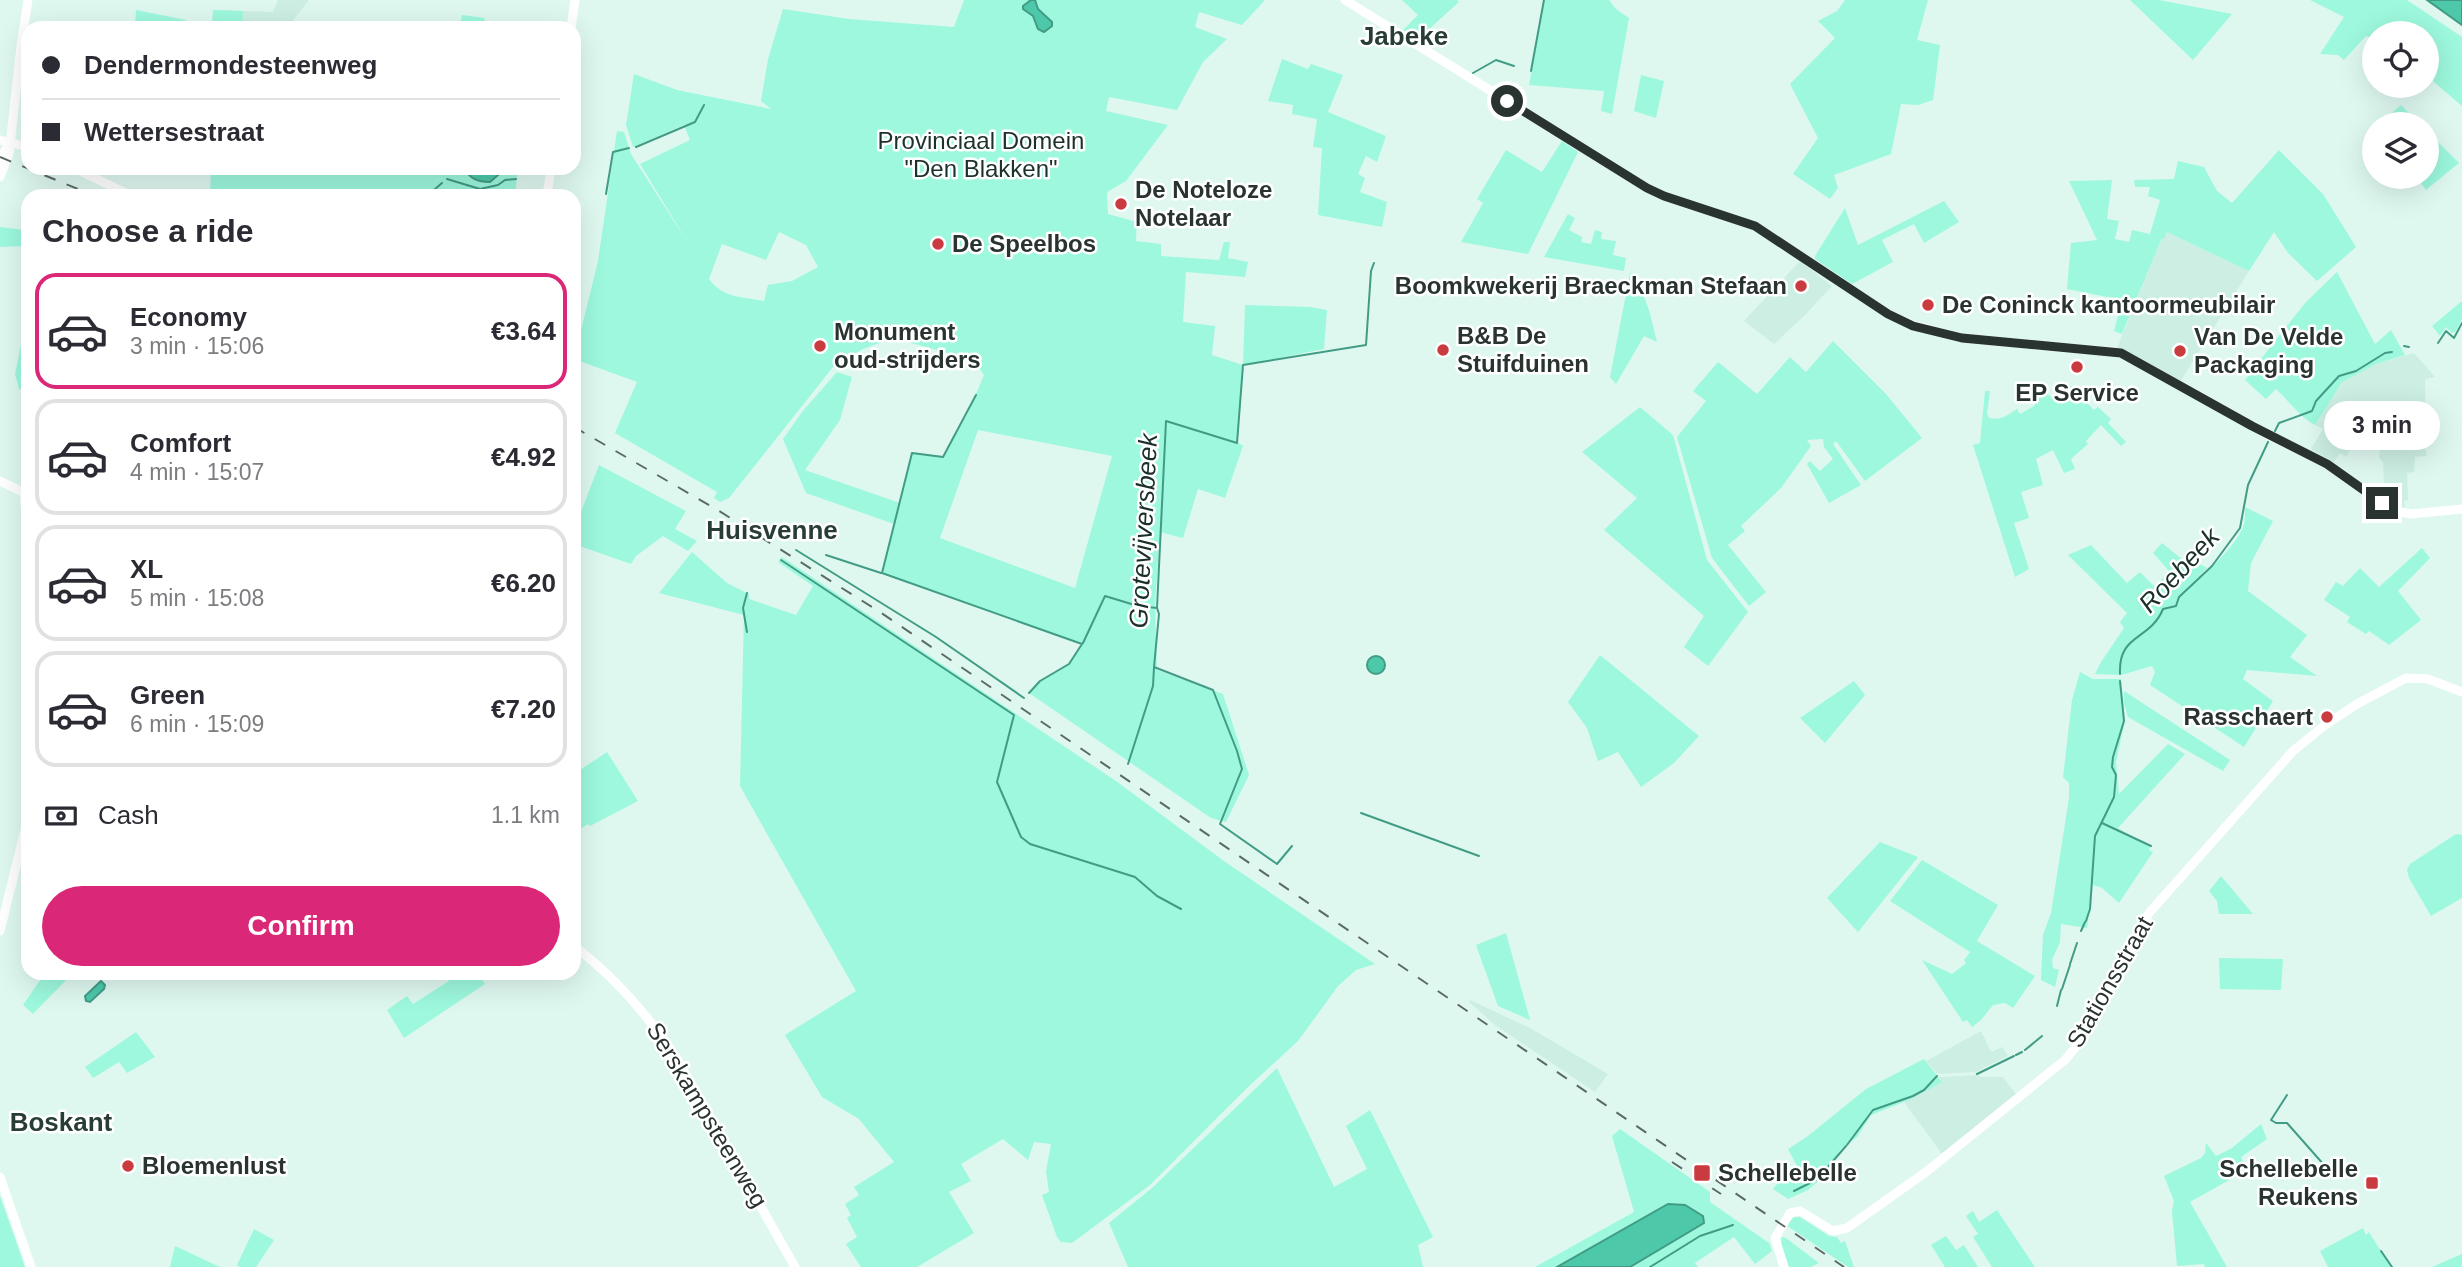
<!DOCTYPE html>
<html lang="en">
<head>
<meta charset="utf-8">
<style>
  body { margin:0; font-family:Helvetica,sans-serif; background:#f7f7f7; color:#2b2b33; height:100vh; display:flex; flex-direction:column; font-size:26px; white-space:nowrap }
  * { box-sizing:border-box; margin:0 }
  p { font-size:23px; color:#7c7c81 }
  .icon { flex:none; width:38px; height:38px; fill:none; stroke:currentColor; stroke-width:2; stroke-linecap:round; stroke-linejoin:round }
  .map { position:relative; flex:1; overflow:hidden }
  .panel { position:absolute; left:21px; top:189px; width:560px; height:791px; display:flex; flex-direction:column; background:#fff; border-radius:21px; box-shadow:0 7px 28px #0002 }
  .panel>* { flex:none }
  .hud { position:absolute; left:21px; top:21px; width:560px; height:154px; border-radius:21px; box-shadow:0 7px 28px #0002; display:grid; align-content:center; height:154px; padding:0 21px; background:#fff }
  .fabs { position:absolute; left:2362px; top:21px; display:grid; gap:14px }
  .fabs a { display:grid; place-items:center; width:77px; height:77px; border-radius:50%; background:#fff; box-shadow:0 7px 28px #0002; font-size:35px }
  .end { position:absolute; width:32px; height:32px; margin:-16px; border:9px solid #293330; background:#fff; box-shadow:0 0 0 4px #fff }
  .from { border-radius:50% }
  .bubble { position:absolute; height:49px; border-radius:24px; background:#fff; box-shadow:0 7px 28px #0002; font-size:23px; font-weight:700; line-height:49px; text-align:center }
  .hud b { display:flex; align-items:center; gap:24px; height:66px; font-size:26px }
  .hud b+b { border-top:2px solid #e1e1e2 }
  .hud i { width:18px; height:18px; background:#2b2b33 }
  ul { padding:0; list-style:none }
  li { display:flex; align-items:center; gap:21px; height:116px; margin:0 14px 10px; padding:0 7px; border:4px solid #e1e1e2; border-radius:21px }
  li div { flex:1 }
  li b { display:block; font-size:26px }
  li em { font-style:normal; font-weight:700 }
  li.current { border-color:#db2777 }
  li>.icon { width:63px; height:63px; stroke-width:1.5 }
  h2 { padding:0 21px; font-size:32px; line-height:84px }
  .pay { display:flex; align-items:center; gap:18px; height:77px; padding:0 21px; font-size:26px }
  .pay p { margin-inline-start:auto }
  .button { display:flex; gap:14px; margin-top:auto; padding:14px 21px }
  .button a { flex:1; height:80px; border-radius:42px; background:#db2777; color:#fff; font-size:28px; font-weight:700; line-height:80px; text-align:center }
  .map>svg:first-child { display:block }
</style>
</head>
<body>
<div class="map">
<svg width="2462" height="1267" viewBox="0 0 2462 1267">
  <rect width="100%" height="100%" fill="#def8f0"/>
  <!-- built -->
  <path fill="#cceee3" d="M278 0H309L287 28H212L213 10 273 12Z
    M2167 232 2249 271 2180 382 2142 359 2117 348 2162 238Z
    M1800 261 1832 286 1805 315 1774 344 1744 321Z
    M2414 353 2435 377 2425 379 2426 422 2433 432 2431 440 2425 447 2427 456 2415 457 2414 472 2407 473 2408 500 2404 501 2405 508 2388 503 2375 492 2379 494 2384 484 2383 462 2379 458 2380 446 2365 447 2356 441 2346 457 2340 453 2334 462 2311 449 2323 429 2315 425 2342 382 2376 364Z
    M1470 1000 1530 1028 1608 1074 1595 1092 1495 1025 1469 1002Z
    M1981 1031 1991 1052 2002 1047 2008 1056 1976 1072 1980 1077H2003L2016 1094 1942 1154 1904 1102 1942 1081 1939 1077 1976 1075 1975 1072 1937 1074 1926 1061Z"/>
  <!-- green -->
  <path fill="#9df8de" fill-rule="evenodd" d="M964 0H1265L1242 25 1199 12 1195 27 1227 39 1203 62 1177 110 1109 97 1106 111 1168 125 1126 181 1107 192 1108 214 1137 222 1136 241 1161 244V256L1219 260 1224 242H1230L1228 258 1248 262 1245 277 1186 272 1183 322 1215 326 1212 355 1243 365 1245 305 1310 307 1327 310 1324 349 1243 365 1237 442 1243 446 1225 498 1198 489 1183 538 1160 532 1155 604 1157 670 1223 694 1249 775 1226 822 1211 818 1029 693 1040 681 1068 664 1082 644 882 573 894 524 806 493 783 439 802 412 837 372 852 377 840 420 805 470 900 503 912 453 943 456 968 413 984 375 973 360 893 338 863 349 833 367 729 498 720 502 714 498 717 492 615 433 637 382 574 359 598 261 617 131 624 132 631 154 688 243 640 164 690 140 684 125 633 147 626 125 634 74 677 90 771 109 761 101 768 59 783 9 849 19 954 27ZM779 232 806 245 818 267 792 281 768 285 764 301C744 297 722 298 709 279L722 244 766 260ZM978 430 1112 456 1075 588 940 538Z
    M1402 0H1457L1459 2 1418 39 1403 30 1418 15Z
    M1545 0H1609L1616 9 1629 18 1612 114 1601 111 1604 91 1529 85Z
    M1845 0H1928L1917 40 1940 45 1933 100 1918 105 1901 104 1891 154 1834 175 1838 188 1830 199 1793 174 1818 138 1790 84 1835 38 1818 21 1837 11Z
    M2130 0H2159L2232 14 2193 60Z
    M2310 0H2407L2462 37V106L2427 76V33H2375V40L2366 36 2344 60 2338 55 2320 54 2344 17Z
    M136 10 186 20V28H130L135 27Z
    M213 10 243 11 242 28H212Z
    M462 15 485 18 483 28H460Z
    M1282 59 1308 69 1311 64 1343 75 1328 112 1386 136 1377 162 1366 156 1358 174 1365 178 1360 192 1387 202 1382 227 1318 215 1322 148 1313 147 1317 119 1292 114 1293 105 1268 101Z
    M1641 75 1664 81 1656 118 1634 111Z
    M2401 105 2420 124H2379Z
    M2427 131 2459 163 2426 190 2416 177H2427Z
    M1562 141 1578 152 1528 254 1461 242 1483 203 1477 199 1506 150 1542 172Z
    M2279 150 2323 194 2356 247 2317 281 2288 253 2274 232 2249 271 2167 232 2164 239 2162 238 2122 334 2114 331 2122 300 2067 289 2071 243 2097 240 2069 181 2112 180 2107 219 2119 221 2115 239 2129 242 2132 230 2150 234 2160 200 2148 196 2150 187H2135L2134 180 2174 179 2178 161 2204 167 2217 191 2232 203Z
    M211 168H518L515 196H210Z
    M1944 201 1959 222 1924 243 1914 224 1882 240 1893 262 1852 284 1815 259V256L1845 208 1858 245Z
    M1568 214 1575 218 1569 230 1582 237 1581 242 1591 244 1595 230 1602 232 1601 239 1616 241 1613 255 1626 258 1624 271 1544 257Z
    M0 227 24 230V236H28V246L0 247Z
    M2337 272 2375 344 2391 330 2405 355 2376 364 2342 382 2315 425C2300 417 2289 401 2276 389L2266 399 2245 380 2281 333 2286 338 2291 333 2286 327 2306 302Z
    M1630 273H1635L1649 310 1657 342 1644 336 1616 384 1610 377Z
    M2462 301V319L2455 332 2452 333 2446 327 2440 336 2432 326Z
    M22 340 28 342V391L19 389 15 374Z
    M1833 341 1886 394 1922 438 1865 481 1836 441 1833 444 1861 485 1829 503 1807 464 1810 461 1820 471 1833 459 1824 447 1823 439 1807 440 1811 446 1781 488 1741 526 1745 531 1728 545 1766 592 1749 606 1712 558 1677 437 1706 401 1693 391 1718 362 1757 394 1790 357 1806 372Z
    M2036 385 2053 398 2070 385 2094 410 2098 407 2111 419 2108 423 2126 442 2121 446 2101 425 2086 441 2088 444 2071 459 2075 469 2064 473 2053 450 2036 459 2043 485 2021 492 2029 518 2014 523 2029 569 2015 577 1973 445 1980 443 1985 391H1990L1987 414 1989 418C2000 421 2008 415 2017 409L2020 414 2034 406 2037 401 2029 390Z
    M1640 407 1673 435 1707 560 1748 612 1708 666 1684 647 1704 616 1604 530 1637 498 1582 452Z
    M599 465 686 511 675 529 697 541 688 551 663 536 636 556 631 564 574 544 576 525Z
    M2245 507 2273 521 2251 563 2248 591 2307 635 2290 657 2317 676 2247 670 2243 679 2273 701 2244 747 2150 685 2155 672 2152 666 2121 675 2095 674 2101 662 2124 628 2120 622 2127 613 2068 555 2091 545 2127 583 2140 572 2154 586 2170 572 2153 553 2162 543 2193 568 2200 564 2207 568 2186 590C2202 577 2239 544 2244 524 2245 519 2245 512 2245 507Z
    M2422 548 2430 558 2398 591 2421 620 2389 645 2369 631 2366 634 2347 622 2350 617 2324 600 2336 582 2343 586 2360 568 2379 587Z
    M692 552 727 583 749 594V599L796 615 813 586 778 562 782 557 1116 781 1224 861 1375 964 1356 970 1338 986 1298 1041 1249 1086 1150 1185 1072 1243 1061 1242 1057 1237 1042 1195 1049 1192 1046 1171 1051 1144 1034 1142 1028 1160 1003 1139 961 1164 971 1181 949 1192 974 1233 917 1267H861L846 1244 857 1237 847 1218 851 1215 845 1204 859 1195 854 1187 894 1162 859 1119 822 1097 785 1035 856 991 740 786 744 615 659 593Z
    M1600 655 1699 736 1674 763 1641 787 1618 752 1598 761 1587 728 1568 702Z
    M2080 672 2093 679H2121L2125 720 2116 762 2119 794 2168 744 2185 754 2118 828 2150 847 2149 850 2153 852 2119 903 2102 888 2093 885 2087 928 2061 924 2060 942 2052 960 2053 968 2059 970 2055 987 2041 980 2043 935 2051 913 2069 798V783L2063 777 2072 700Z
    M1854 681 1865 695 1825 743 1800 718Z
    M2124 691 2230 760 2223 771 2128 717 2124 704Z
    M607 752 638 801 590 826 588 824 574 833V824L581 819 574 807V774Z
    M2456 834 2462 835V898L2431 916 2409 878 2407 870 2410 864Z
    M1880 842 1918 857 1858 932 1827 898Z
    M1922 860 1998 905 1977 941 2035 976 2013 1008 2005 1003 1993 1005 1981 1020 1972 1027 1967 1020 1963 1022 1922 960 1952 974 1966 963 1964 960 1970 952 1890 901Z
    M2221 876 2253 914H2219L2217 901 2209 891Z
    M1506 933 1530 1020 1498 1006 1476 945Z
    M2219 958 2283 959 2281 990 2220 989Z
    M45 973H73L33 1014 23 1005Z
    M443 973H477L485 984 404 1038 387 1010 407 996 413 1004 449 981Z
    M136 1032 155 1057 127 1073 119 1062 93 1078 85 1067Z
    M1924 1059 1942 1082 1911 1099 1871 1115 1857 1137 1842 1148 1823 1177 1808 1190 1788 1199 1773 1189 1785 1173 1789 1177 1799 1170 1788 1149 1808 1136 1866 1089Z
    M1277 1068 1334 1187 1367 1169 1346 1126 1370 1110 1433 1237 1418 1245 1423 1267H1128L1109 1223 1152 1188Z
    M2261 1124 2267 1139 2241 1157 2247 1170 2190 1202 2227 1267H2205L2204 1264 2177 1266 2172 1211 2174 1201 2164 1176 2201 1158 2205 1153 2206 1143 2216 1156 2232 1148Z
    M1620 1129 1710 1192V1202L1769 1243 1772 1251 1755 1264 1734 1237 1695 1263 1698 1267H1630L1704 1223 1669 1204 1557 1267H1535L1634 1212 1612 1136Z
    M0 1196 25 1267H0Z
    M1997 1210 2035 1267H1992L1973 1237 1978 1234 1966 1216 1973 1211 1979 1222Z
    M1794 1217H1800L1829 1236 1837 1237 1841 1243 1845 1241 1854 1267H1848L1786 1225Z
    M2363 1228 2366 1235 2369 1232 2391 1267H2328L2320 1251Z
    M254 1229 274 1240 256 1267H240L237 1265Z
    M1946 1236 1956 1250 1964 1245 1978 1267H1945L1931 1245Z
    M1782 1237 1786 1238 1819 1263 1811 1267H1789L1781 1245Z
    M175 1246 220 1267H170Z
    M2462 1254V1267H2432Z"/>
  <!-- water -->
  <path fill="#4dc9aa" stroke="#429c85" stroke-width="2" d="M1031 0H1035L1038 9 1052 22V26L1044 32 1038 29 1033 16 1023 9V6Z
    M2427 0H2462V25Z
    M463 168H506L490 182C477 182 471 179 463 168Z
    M1367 665a9 9 0 1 1 18 0a9 9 0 1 1-18 0Z
    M101 981 105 985 104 989 90 1002 86 1001 85 996Z
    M1668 1204 1685 1205 1703 1216 1704 1223 1630 1267H1557Z"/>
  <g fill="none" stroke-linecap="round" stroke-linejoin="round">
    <!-- stream -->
    <path stroke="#429c85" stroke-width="2" d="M1531 71 1544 0
      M1473 73 1496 60 1514 66
      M636 147 695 122 704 105
      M447 179 480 189 498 185 505 180 516 179
      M422 190H423
      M429 190H434L442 183
      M606 194 613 152 629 148
      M2438 343 2446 331 2454 338 2462 323
      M2404 346 2409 347
      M976 395 943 457 912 453 882 573 1082 644 1069 664 1040 681 1029 693
      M2275 431 2279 423 2312 411 2316 401 2339 376 2356 371 2385 353 2392 352
      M796 550 936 637 1024 698
      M826 555 881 573
      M781 560 1014 715 997 782 1021 837 1030 844 1135 877 1157 896 1181 909
      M747 593 743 608 747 632
      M1083 643 1105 596 1138 606 1157 608
      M2120 674C2118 633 2150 641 2163 609L2176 606 2179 597 2212 566 2240 528 2248 485 2268 442
      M1128 764 1153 686 1154 667
      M1361 813 1479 856
      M2102 823 2151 846
      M1292 846 1277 864 1220 824 1242 769 1237 751 1213 690 1154 667 1159 614 1157 608 1166 421 1237 443 1243 365 1366 345 1371 271 1374 263
      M2086 921 2090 909 2095 836 2114 797 2116 775 2112 767 2113 757 2124 721 2120 681
      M2081 931 2085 922
      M2070 964 2077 943
      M2062 989 2070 965
      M2057 1006 2061 990
      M2025 1050 2042 1036
      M2016 1055 2022 1052
      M1977 1074 2014 1056
      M2287 1095 2271 1120 2276 1123H2287L2332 1174
      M1847 1145 1873 1110 1913 1096 1924 1090 1937 1076
      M1827 1168 1846 1146
      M1794 1191 1816 1180 1823 1173
      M2381 1251 2392 1267
      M1650 1267 1700 1236 1733 1225"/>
    <!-- secondary -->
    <path stroke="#fff" stroke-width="9" d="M1345 0 1647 188 1664 196 1755 226 1888 314 1913 325 1962 338 2121 353 2269 435 2327 464 2373 497 2396 511 2411 514 2462 509
      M571 28 575 0
      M0 140 28 147
      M0 158 10 143
      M74 168 132 196
      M0 177 9 154 21 46 28 0
      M547 196 551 168
      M0 481 27 494
      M24 492 28 542
      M0 931 28 818
      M574 946C615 977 647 1014 676 1057L795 1267
      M0 1177 31 1267
      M1784 1267 1775 1238 1790 1213 1800 1211 1833 1231 1847 1228 1926 1172 2065 1060 2083 1038 2091 1023 2149 913 2293 751 2325 725 2357 704 2406 678 2428 679 2462 692"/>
    <!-- rail -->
    <path stroke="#5c6a66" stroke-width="2" stroke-dasharray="12 12" stroke-linecap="butt" d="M0 157 95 196
      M574 427 716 509 880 612 1844 1267
      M1672 1162 1721 1194"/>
  </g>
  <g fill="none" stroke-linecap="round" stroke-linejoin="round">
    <!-- route -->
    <path stroke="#293330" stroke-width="9" d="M1507 101 1647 188 1664 196 1755 226 1888 314 1913 326 1962 338 2121 353 2252 426 2327 464 2382 503"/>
  </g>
  <!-- markers -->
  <g fill="#ca3b3f" stroke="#fff" stroke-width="2.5">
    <circle cx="1121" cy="204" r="7"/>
    <circle cx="938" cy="244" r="7"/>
    <circle cx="1801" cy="286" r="7"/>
    <circle cx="1928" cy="305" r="7"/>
    <circle cx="820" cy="346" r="7"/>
    <circle cx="1443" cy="350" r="7"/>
    <circle cx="2180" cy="351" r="7"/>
    <circle cx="2077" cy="367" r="7"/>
    <circle cx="2327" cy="717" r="7"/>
    <circle cx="128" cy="1166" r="7"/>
    <rect x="1693" y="1164" width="18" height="18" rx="3.5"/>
    <rect x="2365" y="1176" width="14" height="14" rx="3.5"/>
  </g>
  <g text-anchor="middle" stroke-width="5" stroke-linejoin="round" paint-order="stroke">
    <!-- park labels -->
    <g font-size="24" fill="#1c312b" stroke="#fff">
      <text x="981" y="149">Provinciaal Domein<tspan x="981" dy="28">"Den Blakken"</tspan></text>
    </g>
    <!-- poi labels -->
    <g font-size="24" font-weight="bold" fill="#293330" stroke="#fff" text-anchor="start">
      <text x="1135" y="198">De Noteloze<tspan x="1135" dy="28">Notelaar</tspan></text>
      <text x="952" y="252">De Speelbos</text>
      <text x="1787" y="294" text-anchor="end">Boomkwekerij Braeckman Stefaan</text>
      <text x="1942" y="313">De Coninck kantoormeubilair</text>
      <text x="834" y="340">Monument<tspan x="834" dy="28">oud-strijders</tspan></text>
      <text x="1457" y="344">B&amp;B De<tspan x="1457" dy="28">Stuifduinen</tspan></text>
      <text x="2194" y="345">Van De Velde<tspan x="2194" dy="28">Packaging</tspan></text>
      <text x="2077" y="401" text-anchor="middle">EP Service</text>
      <text x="2313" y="725" text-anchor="end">Rasschaert</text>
      <text x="142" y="1174">Bloemenlust</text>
      <text x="2358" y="1177" text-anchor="end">Schellebelle<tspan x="2358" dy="28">Reukens</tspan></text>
      <text x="1718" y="1181">Schellebelle</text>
    </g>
    <!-- street labels -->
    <g font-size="24" fill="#293330" stroke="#fff">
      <text transform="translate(2110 982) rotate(-60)" y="8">Stationsstraat</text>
      <text transform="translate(707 1115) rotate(59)" y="8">Serskampsteenweg</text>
    </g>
    <!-- neighbourhood labels -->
    <g font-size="26" font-weight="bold" fill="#283d37" stroke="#fff">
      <text x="1404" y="45">Jabeke</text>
      <text x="772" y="539">Huisvenne</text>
      <text x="61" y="1131">Boskant</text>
    </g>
    <!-- water labels -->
    <g font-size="26" font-style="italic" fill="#1a2f29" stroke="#fff">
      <text transform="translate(1143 531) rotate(-87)" y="9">Grotevijversbeek</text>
      <text transform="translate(2179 570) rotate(-47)" y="9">Roebeek</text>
    </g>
  </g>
</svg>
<div class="fabs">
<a><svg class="icon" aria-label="locate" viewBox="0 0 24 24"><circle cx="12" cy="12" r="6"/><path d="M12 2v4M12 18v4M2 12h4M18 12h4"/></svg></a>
<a><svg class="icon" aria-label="layers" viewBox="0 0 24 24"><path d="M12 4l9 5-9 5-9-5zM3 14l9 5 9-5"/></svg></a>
</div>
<i class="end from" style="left:1507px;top:101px"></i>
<i class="end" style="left:2382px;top:503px"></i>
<div class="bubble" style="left:2324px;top:401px;width:116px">3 min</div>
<div class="hud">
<b><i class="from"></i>Dendermondesteenweg</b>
<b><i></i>Wettersestraat</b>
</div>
<section class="panel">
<h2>Choose a ride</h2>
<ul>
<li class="current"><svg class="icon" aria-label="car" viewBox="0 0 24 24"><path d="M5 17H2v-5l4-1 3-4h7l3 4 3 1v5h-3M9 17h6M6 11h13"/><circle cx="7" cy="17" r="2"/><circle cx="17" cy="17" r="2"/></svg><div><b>Economy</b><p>3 min · 15:06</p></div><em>€3.64</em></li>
<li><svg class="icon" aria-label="car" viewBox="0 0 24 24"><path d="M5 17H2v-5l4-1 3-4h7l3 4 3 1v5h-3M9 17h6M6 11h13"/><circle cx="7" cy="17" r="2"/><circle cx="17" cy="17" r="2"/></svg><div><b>Comfort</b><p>4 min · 15:07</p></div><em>€4.92</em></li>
<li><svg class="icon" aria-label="car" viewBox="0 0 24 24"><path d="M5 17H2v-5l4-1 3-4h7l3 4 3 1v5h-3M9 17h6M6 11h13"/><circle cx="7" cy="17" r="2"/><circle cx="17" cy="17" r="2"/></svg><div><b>XL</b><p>5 min · 15:08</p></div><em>€6.20</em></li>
<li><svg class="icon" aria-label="car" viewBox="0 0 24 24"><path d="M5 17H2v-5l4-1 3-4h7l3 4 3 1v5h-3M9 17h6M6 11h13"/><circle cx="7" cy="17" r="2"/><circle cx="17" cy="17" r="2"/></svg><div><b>Green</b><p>6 min · 15:09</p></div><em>€7.20</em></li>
</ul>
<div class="pay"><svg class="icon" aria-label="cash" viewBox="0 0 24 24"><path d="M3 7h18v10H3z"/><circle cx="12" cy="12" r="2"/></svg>Cash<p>1.1 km</p></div>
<div class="button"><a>Confirm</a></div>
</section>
</div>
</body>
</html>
